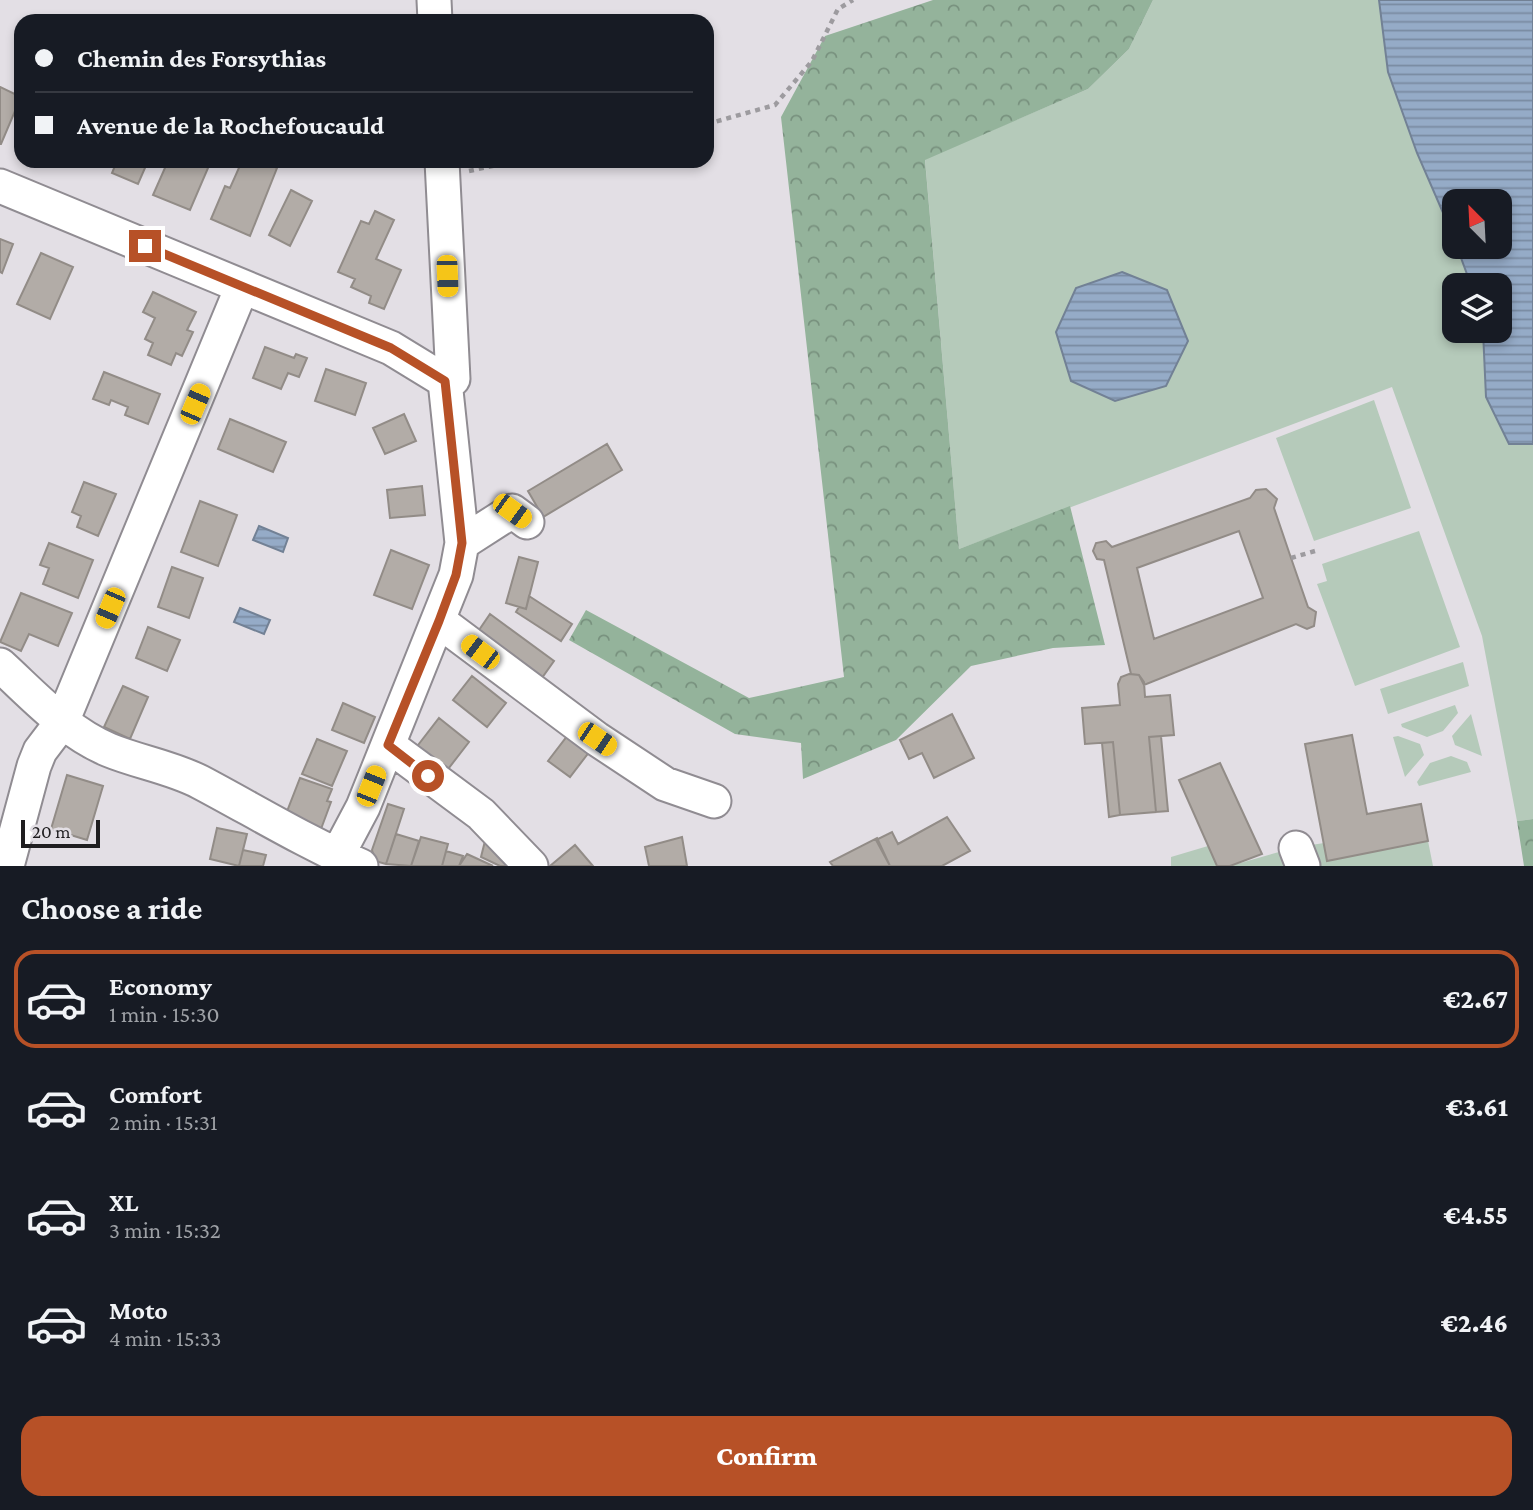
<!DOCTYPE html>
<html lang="en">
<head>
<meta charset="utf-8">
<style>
  body { margin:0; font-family:"Crimson Pro",serif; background:#242831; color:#f1f3f6; height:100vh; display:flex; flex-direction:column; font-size:26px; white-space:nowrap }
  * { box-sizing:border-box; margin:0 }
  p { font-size:23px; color:#9ea1a6 }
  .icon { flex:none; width:38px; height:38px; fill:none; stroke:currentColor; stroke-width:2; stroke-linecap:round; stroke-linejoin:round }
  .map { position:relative; height:866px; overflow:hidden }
  .details { display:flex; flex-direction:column; background:#171b24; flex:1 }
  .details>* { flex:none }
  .guide { position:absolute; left:14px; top:14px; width:700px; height:154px; border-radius:21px; box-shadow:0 4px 10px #0003; display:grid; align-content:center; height:154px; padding:0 21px; background:#171b24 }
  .needle { width:46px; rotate:336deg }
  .fabs { position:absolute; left:1442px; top:189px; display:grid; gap:14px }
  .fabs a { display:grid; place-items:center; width:70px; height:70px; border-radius:14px; background:#171b24; box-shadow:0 4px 10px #0003; font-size:35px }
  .scale { position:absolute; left:21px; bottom:18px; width:79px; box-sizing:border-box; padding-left:7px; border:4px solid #1f1e20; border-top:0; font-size:19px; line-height:24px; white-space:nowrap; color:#1f1e20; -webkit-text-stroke:5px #e3dfe5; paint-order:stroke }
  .end { position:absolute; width:32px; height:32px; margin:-16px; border:9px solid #b75127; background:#fff; box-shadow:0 0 0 4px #fff }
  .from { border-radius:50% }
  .car { position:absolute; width:21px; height:42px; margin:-21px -10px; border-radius:9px; box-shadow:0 0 5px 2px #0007; background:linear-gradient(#f5c518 24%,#345 0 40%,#f5c518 0 76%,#345 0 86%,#f5c518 0) }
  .guide b { display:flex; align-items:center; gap:24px; height:66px; font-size:26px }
  .guide b+b { border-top:2px solid #363941 }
  .guide i { width:18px; height:18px; background:#f1f3f6 }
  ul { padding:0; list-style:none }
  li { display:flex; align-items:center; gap:21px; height:98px; margin:0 14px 10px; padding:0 7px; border:4px solid transparent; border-radius:21px }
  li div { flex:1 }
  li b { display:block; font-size:26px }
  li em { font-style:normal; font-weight:800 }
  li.active { border-color:#b75127 }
  li>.icon { width:63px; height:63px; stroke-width:1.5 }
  h2 { padding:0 21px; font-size:32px; line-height:84px }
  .primary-button { display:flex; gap:14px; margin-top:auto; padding:14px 21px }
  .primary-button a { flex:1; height:80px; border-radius:21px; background:#b75127; color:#fff; font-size:28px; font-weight:800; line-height:80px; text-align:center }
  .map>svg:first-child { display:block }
</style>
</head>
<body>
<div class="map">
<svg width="1533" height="866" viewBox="0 0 1533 866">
  <defs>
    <pattern id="forest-crowns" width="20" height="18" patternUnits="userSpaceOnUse" patternTransform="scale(1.75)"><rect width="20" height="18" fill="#94b39b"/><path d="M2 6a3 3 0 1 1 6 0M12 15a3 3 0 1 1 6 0" fill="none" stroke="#78917e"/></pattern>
    <pattern id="water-rules" width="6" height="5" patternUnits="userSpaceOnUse" patternTransform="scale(1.75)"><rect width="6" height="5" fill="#95abc7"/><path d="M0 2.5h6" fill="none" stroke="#798ba1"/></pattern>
  </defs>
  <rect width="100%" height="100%" fill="#e3dfe5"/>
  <!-- green -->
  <path fill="#b5caba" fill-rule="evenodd" d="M1153 0H1533V819L1517 821 1482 636 1392 387 959 549 925 159 1088 89 1129 49ZM1454 201H1500V247H1454ZM1454 285H1500V331H1454Z
    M1374 400 1411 508 1314 541 1276 438Z
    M1419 531 1460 647 1355 686 1317 584 1327 581 1322 564Z
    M1463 662 1469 686 1388 714 1380 689Z
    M1455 705 1458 713 1443 731 1427 737 1402 727 1401 724Z
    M1471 714 1482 756 1455 745 1452 736Z
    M1398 736 1420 744 1424 755 1405 777 1393 737Z
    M1451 756 1467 762 1471 772 1419 786 1417 782 1430 763Z
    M1428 841 1433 866H1312L1305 846 1324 843 1327 861Z
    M1208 846 1217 866H1171V857Z
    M1286 850 1292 866H1230Z"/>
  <!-- forest -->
  <path fill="url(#forest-crowns)" d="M933 0H1153L1129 49 1088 89 925 160 959 549 1070 506 1105 645 1053 648 971 666 896 740 803 779 801 743 735 734 569 640 586 610 749 698 844 677 781 117 825 36Z
    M1533 819V866H1524L1517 821Z"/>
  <!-- water -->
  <path fill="url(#water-rules)" stroke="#728195" stroke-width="2" d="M1379 0H1533V444H1509L1486 397 1483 331H1500V285H1471L1457 247H1500V201H1454V238L1417 153 1388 72Z
    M1122 272 1167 290 1188 341 1166 386 1115 401 1071 381 1056 332 1076 288Z
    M259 526 288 538 283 552 253 540Z
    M240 608 270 620 264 634 234 622Z"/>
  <!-- building -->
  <path fill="#b2aca7" stroke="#928c87" stroke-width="2" fill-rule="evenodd" d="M0 87 21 97 1 144H0Z
    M117 161H148L138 184 112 173Z
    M168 161H211L190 210 153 195Z
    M242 161H262L277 168 250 236 211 219 225 186 230 188Z
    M291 190 312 201 290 246 269 235Z
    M375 211 394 220 376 259 401 270 384 309 369 303 371 296 351 287 355 279 338 272 361 221 369 224Z
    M0 239 13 244 2 273 0 272Z
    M41 253 73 267 50 319 17 304Z
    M153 292 196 312 187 330 193 332 182 356 176 353 171 365 148 355 153 343 145 339 155 318 143 312Z
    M265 347 294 358 296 354 307 358 299 377 288 373 281 389 253 378Z
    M326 369 366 383 355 415 315 401Z
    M104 372 160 394 148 424 125 415 128 407 111 400 109 405 93 399Z
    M404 414 416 441 385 454 373 428Z
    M230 419 286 442 273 472 218 449Z
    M607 444 622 470 543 517 528 491Z
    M84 482 116 494 98 536 77 527 81 516 72 512Z
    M422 486 425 515 390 518 387 490Z
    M1266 489 1277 499 1274 508 1291 558 1308 607 1316 612 1314 626 1307 629 1296 624 1144 685 1139 675 1131 674 1104 560 1097 559 1093 551 1096 543 1106 541 1112 547 1250 498 1256 490ZM1239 531 1263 598 1154 639 1137 568Z
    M200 501 237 515 218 566 181 552Z
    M49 543 93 560 78 598 43 584 49 568 40 565Z
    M391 550 429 565 412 609 374 595Z
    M519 557 538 562 526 609 506 603Z
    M172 567 203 578 189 618 158 607Z
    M21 593 72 613 58 646 29 634 21 651 0 642Z
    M529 596 572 624 561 641 516 612 519 607 526 609Z
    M490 614 554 661 539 682 475 636Z
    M148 627 180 640 167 671 136 658Z
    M1129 674 1139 675 1144 682 1145 697 1170 695 1174 735 1149 737 1156 812 1120 815 1113 742 1085 744 1082 708 1120 705 1118 684 1121 677Z
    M472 676 506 703 487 727 453 700Z
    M123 686 148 697 130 739 104 727Z
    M343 703 375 717 364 743 332 730Z
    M952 714 974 758 934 778 922 753 909 759 900 740Z
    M439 718 469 742 445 773 415 749Z
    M568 735 590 751 570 777 548 761Z
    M1352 735 1367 814 1421 804 1428 841 1327 861 1305 744Z
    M1161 736 1168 811 1156 812 1149 737Z
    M317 739 347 751 332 786 302 774Z
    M1113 742 1120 815 1109 817 1102 743Z
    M1220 763 1262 854 1230 866H1217L1179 780Z
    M67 775 103 786 87 840 51 829Z
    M300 778 332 789 327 801 331 802 321 829 286 814Z
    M388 804 404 809 386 864 375 861 372 850Z
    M947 817 970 851 942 866H890L876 840 892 832 898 844Z
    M217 828 247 834 239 866 210 859Z
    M396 834 419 841 411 866 386 864Z
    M421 837 448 844 442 866H411Z
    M682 837 687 866H649L645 847Z
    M877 838 890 866H833L830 862Z
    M485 841 511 851 508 866H500L481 857Z
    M575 845 593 866H550Z
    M243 850 266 855 263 866H239Z
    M446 851 463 856 459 866H442Z
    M467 854 493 866H459Z"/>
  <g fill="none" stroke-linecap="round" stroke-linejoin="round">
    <!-- minor casing -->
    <g stroke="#908c92" stroke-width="37">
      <path id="minor" d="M434 0 435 21
        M442 161 453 379 445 381
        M0 186 391 348 445 381
        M462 543 512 511 527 522
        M439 621 597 739 665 784 714 801
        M0 665C34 696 66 732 109 750 138 762 171 767 200 782 253 810 305 842 361 866
        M388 745 481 814 531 866
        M1296 848 1303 866
        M337 856 363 807 456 575 462 543 445 381
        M7 866 34 766 40 751 62 722 242 287"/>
    </g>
    <!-- path -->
    <path stroke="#9d9b9f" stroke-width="4.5" stroke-dasharray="5 5" stroke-linecap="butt" d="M707 124 775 105 812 61 838 9 853 0
      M469 171 516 161
      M1291 558 1315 551"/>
    <!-- minor -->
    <use href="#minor" stroke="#fff" stroke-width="33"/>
  </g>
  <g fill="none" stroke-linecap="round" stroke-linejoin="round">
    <!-- route -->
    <path stroke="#b75127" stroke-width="9" d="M145 246 391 348 445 381 462 543 456 575 439 621 388 745 428 776"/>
  </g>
</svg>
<div class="fabs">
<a><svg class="needle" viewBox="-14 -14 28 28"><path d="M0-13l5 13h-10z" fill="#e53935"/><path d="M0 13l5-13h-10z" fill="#9ea1a6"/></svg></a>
<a><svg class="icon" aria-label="layers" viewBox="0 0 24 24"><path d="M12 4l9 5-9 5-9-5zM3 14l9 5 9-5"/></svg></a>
</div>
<div class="scale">20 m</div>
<i class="end from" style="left:428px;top:776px"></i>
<i class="end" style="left:145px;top:246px"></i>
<i class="car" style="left:447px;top:276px;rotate:178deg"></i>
<i class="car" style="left:195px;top:404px;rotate:23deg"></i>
<i class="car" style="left:512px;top:511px;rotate:126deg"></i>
<i class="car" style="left:110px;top:608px;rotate:203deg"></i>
<i class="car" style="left:480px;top:652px;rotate:307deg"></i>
<i class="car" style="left:597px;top:739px;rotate:124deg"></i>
<i class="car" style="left:371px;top:786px;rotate:22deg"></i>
<div class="guide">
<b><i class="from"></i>Chemin des Forsythias</b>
<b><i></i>Avenue de la Rochefoucauld</b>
</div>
</div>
<section class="details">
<h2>Choose a ride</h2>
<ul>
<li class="active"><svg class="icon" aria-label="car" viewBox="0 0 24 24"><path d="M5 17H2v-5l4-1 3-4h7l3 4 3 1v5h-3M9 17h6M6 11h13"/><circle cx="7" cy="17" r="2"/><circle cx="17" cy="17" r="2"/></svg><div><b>Economy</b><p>1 min · 15:30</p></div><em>€2.67</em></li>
<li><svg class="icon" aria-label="car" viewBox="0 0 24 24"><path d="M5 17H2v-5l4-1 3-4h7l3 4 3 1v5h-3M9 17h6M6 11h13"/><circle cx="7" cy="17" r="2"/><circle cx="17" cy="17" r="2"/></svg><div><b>Comfort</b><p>2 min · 15:31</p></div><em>€3.61</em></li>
<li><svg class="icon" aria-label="car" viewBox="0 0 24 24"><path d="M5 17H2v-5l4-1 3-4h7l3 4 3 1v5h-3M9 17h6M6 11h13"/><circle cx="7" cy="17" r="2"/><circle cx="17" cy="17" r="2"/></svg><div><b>XL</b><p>3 min · 15:32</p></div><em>€4.55</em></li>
<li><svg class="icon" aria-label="car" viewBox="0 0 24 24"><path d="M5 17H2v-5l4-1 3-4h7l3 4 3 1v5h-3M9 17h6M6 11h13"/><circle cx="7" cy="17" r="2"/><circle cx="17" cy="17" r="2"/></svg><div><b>Moto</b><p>4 min · 15:33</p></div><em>€2.46</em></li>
</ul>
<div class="primary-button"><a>Confirm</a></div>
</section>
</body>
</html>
